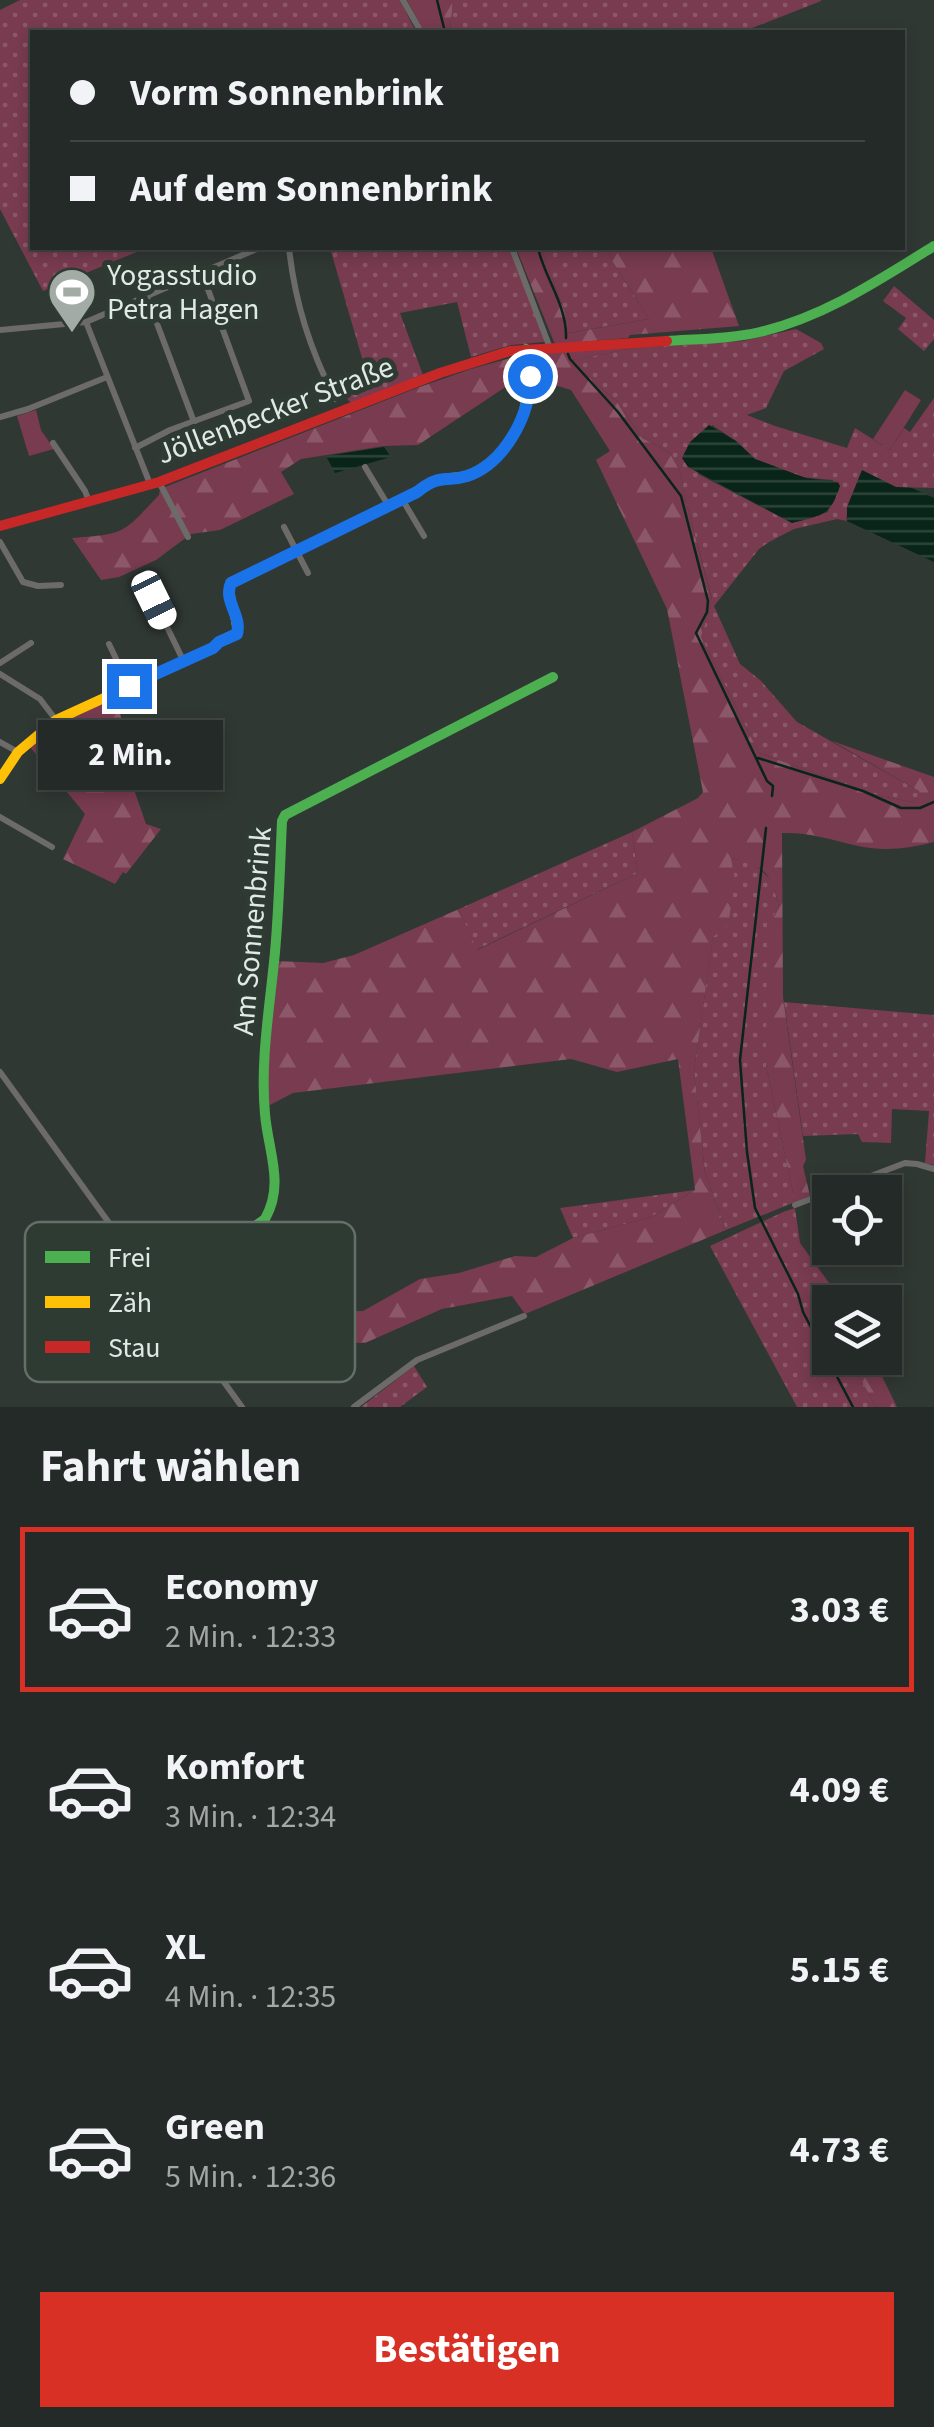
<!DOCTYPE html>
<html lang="de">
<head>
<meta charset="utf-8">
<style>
  body { margin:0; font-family:"Source Sans 3",sans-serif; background:#303633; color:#f1f3f6; height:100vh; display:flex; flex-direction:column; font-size:38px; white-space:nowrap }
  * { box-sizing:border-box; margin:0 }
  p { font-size:32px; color:#a3a7a7 }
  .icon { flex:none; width:55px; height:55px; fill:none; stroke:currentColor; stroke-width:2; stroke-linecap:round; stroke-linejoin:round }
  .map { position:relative; height:1407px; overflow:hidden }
  .drawer { display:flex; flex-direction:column; background:#242a27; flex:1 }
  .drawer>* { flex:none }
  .hud { position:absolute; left:30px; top:30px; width:875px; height:220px; border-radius:0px; box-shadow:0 5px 15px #0003,0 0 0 2px #414644; display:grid; align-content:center; height:220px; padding:0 40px; background:#242a27 }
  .controls { position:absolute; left:812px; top:1175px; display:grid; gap:20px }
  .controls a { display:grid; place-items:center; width:90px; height:90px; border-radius:0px; background:#242a27; box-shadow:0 5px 15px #0003,0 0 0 2px #414644; font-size:50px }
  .end { position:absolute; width:45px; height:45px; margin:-22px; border:12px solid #1a73e8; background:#fff; box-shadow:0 0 0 5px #fff }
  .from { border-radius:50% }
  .bubble { position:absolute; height:70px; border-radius:0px; background:#242a27; box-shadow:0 5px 15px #0003,0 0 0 2px #414644; font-size:32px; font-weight:700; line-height:70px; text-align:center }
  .car { position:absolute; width:30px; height:60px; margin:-30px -15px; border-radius:12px; box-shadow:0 0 8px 2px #0007; background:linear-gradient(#fff 24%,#345 0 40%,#fff 0 76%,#345 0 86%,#fff 0) }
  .hud b { display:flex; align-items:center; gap:35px; height:95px; font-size:38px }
  .hud b+b { border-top:2px solid #414644 }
  .hud i { width:25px; height:25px; background:#f1f3f6 }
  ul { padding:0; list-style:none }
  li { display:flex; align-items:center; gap:30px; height:165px; margin:0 20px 15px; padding:0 20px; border:5px solid transparent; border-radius:0px }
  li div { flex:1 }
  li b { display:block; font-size:38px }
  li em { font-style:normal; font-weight:700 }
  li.selected { border-color:#d93025 }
  li>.icon { width:90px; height:90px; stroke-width:1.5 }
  h2 { padding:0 40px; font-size:45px; line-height:120px }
  .primary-button { display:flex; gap:20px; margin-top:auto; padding:20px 40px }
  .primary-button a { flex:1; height:115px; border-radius:0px; background:#d93025; color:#fff; font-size:40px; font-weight:700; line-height:115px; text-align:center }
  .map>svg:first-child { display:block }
</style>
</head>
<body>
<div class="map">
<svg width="934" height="1407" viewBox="0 0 934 1407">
  <defs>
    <pattern id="grass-dots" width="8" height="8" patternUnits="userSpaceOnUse" patternTransform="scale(2.5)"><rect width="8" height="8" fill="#783b50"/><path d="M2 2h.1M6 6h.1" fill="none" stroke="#8b5769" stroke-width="1.8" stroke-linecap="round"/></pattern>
    <pattern id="forest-firs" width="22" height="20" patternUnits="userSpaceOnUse" patternTransform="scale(2.5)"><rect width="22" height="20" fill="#783b50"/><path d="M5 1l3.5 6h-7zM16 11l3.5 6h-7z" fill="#8b5769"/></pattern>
    <pattern id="water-rules" width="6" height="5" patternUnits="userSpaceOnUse" patternTransform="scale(2.5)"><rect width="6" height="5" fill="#092418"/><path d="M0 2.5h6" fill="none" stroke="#2d4439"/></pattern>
  </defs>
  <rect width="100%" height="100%" fill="#303834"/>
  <!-- grass -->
  <path fill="url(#grass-dots)" fill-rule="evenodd" d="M20 0H400L416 32H32V248H146L43 291 0 209V10Z
    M452 0H821V1L742 32H451C449 21 454 11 452 0Z
    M330 248H510L545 339 544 342 511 345 471 357 457 302 400 313 423 375 351 403 338 389 367 375Z
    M541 248H604L649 319 568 333 564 310Z
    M894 286 934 320V339L924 351 898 329 906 318 883 301Z
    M796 329 821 343 824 349 784 371 766 408 747 415 775 426 847 448 855 428 890 450 904 428 910 432 934 398V488L896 487 846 517 847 521 837 519 794 529 769 542 759 549 714 606 740 664 760 680 797 722 919 791 921 796 912 802 880 796 759 753 701 637 712 599 684 494 681 473 669 452 642 438 617 401 605 392 572 360 634 348 743 341ZM712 425 736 441 755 459 801 477 833 480 828 512 792 523 698 474Z
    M632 832 638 873 476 950 459 909Z
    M730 858 753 862 772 881 779 907 766 1065 795 1202 726 1230 705 1173 694 1071 713 936 719 931Z
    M784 1002 934 1015V1165L925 1163 929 1111 892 1109 891 1143 862 1142 858 1134 803 1136Z
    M695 1190 651 1217 573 1238 560 1208Z
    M795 1208 800 1243 843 1302H830V1358H849L876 1407H797L710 1246 783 1212Z
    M414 1366 427 1387 400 1407H361Z"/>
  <!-- forest -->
  <path fill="url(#forest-firs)" d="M407 0H452C454 11 449 21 451 32H424Z
    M516 248H541L564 310 569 333 649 319 604 248H711L739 326 630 335 628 338 557 344 554 342Z
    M634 348 573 360 605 392 617 401 642 438 669 452 681 473 684 494 712 600 701 637 759 753 880 796 912 802 920 796 919 791 832 741 934 777V842C908 849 881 852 854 845 829 839 807 832 782 833L783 997 806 1160 803 1166 810 1196 795 1202 766 1065 767 925 779 907C771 874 766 865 731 858L735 880 728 925 713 937 694 1071 705 1173 726 1230 525 1314 512 1296 442 1309 365 1343 335 1342 287 1303 259 1262 296 1293 333 1312 363 1311 420 1279 459 1273 515 1256 536 1257 573 1238 651 1217 695 1190 678 1059 617 1072 571 1059 293 1093 268 1106 266 1088 276 961 323 963 354 955 459 909 477 950 638 873 632 832 698 798 703 792 667 609 596 460 610 451 571 390 535 379 532 360 535 353 569 349Z
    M518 356 524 363 527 380 507 386 418 445 384 446 301 459 281 472 294 494 220 530 191 534 156 560 119 577 101 580 72 538C126 534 122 534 159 495L160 489 417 388 471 369Z
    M116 696 123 726 122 755 146 824 161 829 126 874 123 872 115 884 63 859 85 814 30 747 70 715Z
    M849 1358H873L897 1407H876Z"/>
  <!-- park -->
  <path fill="#783b50" d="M905 390 921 400 890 450 873 439Z
    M36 410 41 430 54 449 29 456 17 416Z"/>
  <!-- water -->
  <path fill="url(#water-rules)" d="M709 425 736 441 755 459 806 478 838 482 840 486C830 517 822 515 792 523L688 467 682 458 690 442Z
    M384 447 391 457 335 473 326 456Z
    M862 470 896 487 912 488 934 498V562L847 521V507Z"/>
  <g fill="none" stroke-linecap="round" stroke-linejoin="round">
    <!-- stream -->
    <path stroke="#092418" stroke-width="2.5" d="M437 0 445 32
      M538 248C545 279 567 305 566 338
      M568 354 570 359 618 412 681 496 708 601 707 612 696 633 767 781 773 786 772 796
      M758 758 863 791 901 808H920L934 802
      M766 828 740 1060 747 1152 755 1208 798 1294 803 1312 853 1407"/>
    <!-- street -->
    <path stroke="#6c6b6a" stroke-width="6" d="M403 0 421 32
      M289 248C295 303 310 349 335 399
      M512 248 550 348
      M147 297 194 422
      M86 322 150 484
      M0 330 86 322 259 248
      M0 417 28 409 107 377
      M53 443 85 491 89 501
      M135 448 170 430 249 401 202 273
      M365 467 388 505
      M159 482 188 537
      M402 499 424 536
      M284 527 308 573
      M0 542 23 582 38 586 61 585
      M154 600 183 660
      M109 644 129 686
      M0 663 31 643
      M0 674 40 699 56 720
      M0 742 18 752
      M0 817 52 847
      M0 1072 242 1407
      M795 1205 905 1163 917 1164 934 1169
      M354 1407 417 1360 524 1316"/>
    <!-- fast -->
    <path stroke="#4caf50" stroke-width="10" d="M667 341C698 339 730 339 760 332 824 317 879 280 934 246
      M471 475C521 447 534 403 526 349
      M160 1294 265 1219C285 1184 268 1151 265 1114 260 1060 270 1006 275 952 279 908 280 865 282 821L285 815 553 677"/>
    <!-- slow -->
    <path stroke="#ffc107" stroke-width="10" d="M0 779 18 752 56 720 213 648 219 642 237 633C239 615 226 601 231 583L417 492C440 474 446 481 471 475"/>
    <!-- jam -->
    <path stroke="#c62828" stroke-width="10" d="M0 526 159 482 440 373 510 351 667 341"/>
  </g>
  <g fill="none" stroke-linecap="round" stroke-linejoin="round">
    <!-- route -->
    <path stroke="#1a73e8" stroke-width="12" d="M129 686 213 648 219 642 237 634C242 615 223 601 231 583L417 492C441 473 444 483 467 476 504 464 532 413 530 376"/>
  </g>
  <!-- icons -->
  <defs>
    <g id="stadium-pin" transform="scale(2.5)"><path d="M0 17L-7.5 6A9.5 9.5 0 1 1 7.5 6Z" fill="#a2aba6" stroke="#2d3b33"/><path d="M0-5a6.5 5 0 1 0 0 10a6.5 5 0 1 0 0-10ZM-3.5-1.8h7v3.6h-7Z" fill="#fff"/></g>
  </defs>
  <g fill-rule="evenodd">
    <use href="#stadium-pin" x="72" y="292"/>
  </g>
  <g text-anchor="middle" stroke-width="10" stroke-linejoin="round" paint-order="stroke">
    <!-- poi labels -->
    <g font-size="30" fill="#e0e9e4" stroke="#2d3b33" text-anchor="start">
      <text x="107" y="285">Yogasstudio<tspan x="107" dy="34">Petra Hagen</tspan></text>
    </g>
    <!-- street labels -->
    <g font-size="30" fill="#e0e9e4" stroke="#2d3b33">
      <text transform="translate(275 410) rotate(-21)" y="10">Jöllenbecker Straße</text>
      <text transform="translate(252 931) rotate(-85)" y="10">Am Sonnenbrink</text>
    </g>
  </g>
  <!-- legend -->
  <rect x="25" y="1222" width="330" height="160" rx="15" fill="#2d3b33" stroke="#636f68" stroke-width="2.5"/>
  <rect x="45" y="1251" width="45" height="12" fill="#4caf50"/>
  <rect x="45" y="1296" width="45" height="12" fill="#ffc107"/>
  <rect x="45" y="1341" width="45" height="12" fill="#c62828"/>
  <g font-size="28" fill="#e0e9e4">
    <text x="108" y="1267">Frei</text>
    <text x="108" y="1312">Zäh</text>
    <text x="108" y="1357">Stau</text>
  </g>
</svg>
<div class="controls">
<a><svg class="icon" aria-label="locate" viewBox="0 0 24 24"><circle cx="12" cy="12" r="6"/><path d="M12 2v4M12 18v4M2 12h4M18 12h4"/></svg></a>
<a><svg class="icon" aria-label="layers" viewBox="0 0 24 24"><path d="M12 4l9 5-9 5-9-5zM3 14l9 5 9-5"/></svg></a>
</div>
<i class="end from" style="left:530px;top:376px"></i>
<i class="end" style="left:129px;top:686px"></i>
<div class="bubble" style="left:38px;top:720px;width:185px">2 Min.</div>
<i class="car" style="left:154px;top:600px;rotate:154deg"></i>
<div class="hud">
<b><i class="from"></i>Vorm Sonnenbrink</b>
<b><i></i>Auf dem Sonnenbrink</b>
</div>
</div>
<section class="drawer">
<h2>Fahrt wählen</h2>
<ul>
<li class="selected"><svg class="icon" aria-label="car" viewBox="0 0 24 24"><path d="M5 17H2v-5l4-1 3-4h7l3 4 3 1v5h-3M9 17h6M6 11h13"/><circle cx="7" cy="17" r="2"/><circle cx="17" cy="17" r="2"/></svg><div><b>Economy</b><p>2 Min. · 12:33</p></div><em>3.03 €</em></li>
<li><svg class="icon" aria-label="car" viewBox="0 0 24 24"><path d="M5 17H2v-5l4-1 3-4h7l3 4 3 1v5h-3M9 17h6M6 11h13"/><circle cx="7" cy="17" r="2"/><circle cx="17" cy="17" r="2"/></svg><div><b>Komfort</b><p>3 Min. · 12:34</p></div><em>4.09 €</em></li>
<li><svg class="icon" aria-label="car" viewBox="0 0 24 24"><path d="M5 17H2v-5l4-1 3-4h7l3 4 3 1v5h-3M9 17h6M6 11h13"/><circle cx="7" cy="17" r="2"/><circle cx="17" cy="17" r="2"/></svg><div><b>XL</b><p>4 Min. · 12:35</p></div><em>5.15 €</em></li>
<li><svg class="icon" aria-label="car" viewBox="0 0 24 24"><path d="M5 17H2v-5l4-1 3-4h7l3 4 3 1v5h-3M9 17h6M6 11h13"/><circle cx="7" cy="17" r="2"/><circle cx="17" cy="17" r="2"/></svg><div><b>Green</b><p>5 Min. · 12:36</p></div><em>4.73 €</em></li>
</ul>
<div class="primary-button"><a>Bestätigen</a></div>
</section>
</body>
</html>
